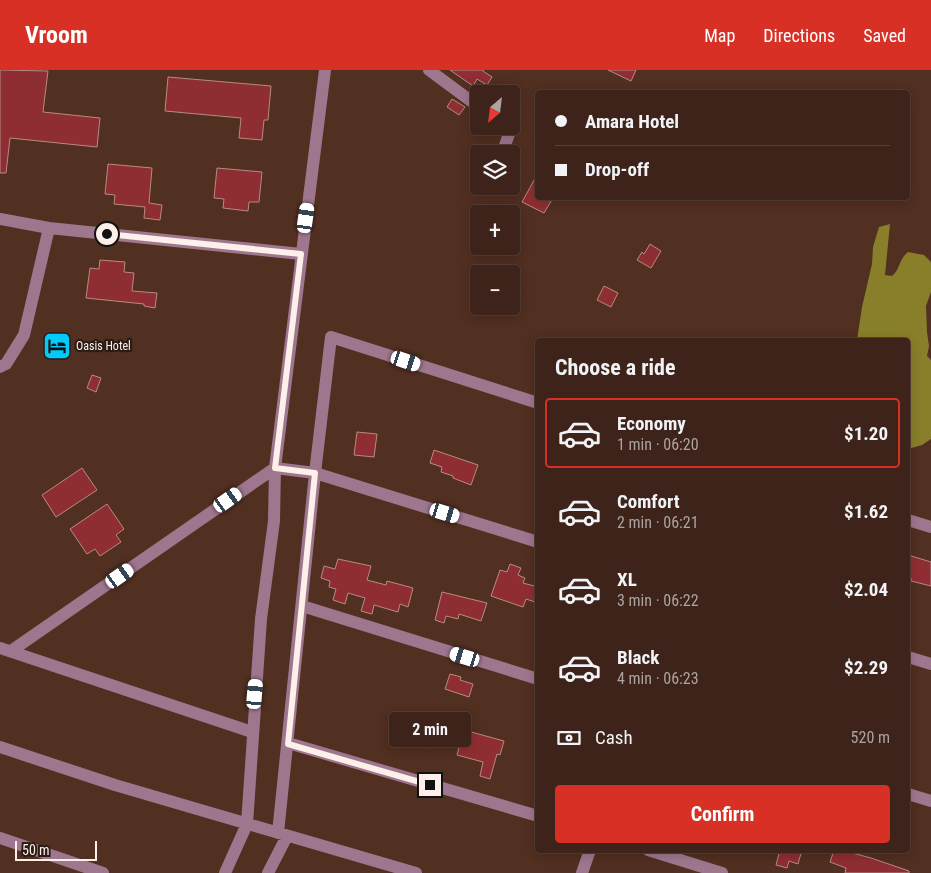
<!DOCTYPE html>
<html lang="en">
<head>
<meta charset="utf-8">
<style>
  body { margin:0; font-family:"Roboto Condensed",sans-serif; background:#482f26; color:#f1f3f6; height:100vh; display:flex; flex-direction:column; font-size:19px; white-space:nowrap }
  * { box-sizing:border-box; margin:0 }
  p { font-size:16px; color:#ada4a2 }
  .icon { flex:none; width:28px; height:28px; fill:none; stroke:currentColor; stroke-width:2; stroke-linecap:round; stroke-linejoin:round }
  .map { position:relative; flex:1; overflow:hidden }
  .sheet { position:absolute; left:535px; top:268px; width:375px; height:515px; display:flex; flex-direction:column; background:#3d2319; border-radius:5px; box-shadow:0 2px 12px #0003,0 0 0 1px #564038 }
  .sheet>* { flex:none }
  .guide { position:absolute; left:535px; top:20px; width:375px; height:110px; border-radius:5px; box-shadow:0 2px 12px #0003,0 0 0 1px #564038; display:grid; align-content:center; height:110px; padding:0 20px; background:#3d2319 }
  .needle { width:32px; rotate:208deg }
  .tools { position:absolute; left:470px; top:15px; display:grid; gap:10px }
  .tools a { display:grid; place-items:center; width:50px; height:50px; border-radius:5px; background:#3d2319; box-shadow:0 2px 12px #0003,0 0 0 1px #564038; font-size:25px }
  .scale { position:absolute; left:15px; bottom:12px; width:82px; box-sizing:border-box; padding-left:5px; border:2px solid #fdefea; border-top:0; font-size:14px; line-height:18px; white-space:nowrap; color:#fdefea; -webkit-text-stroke:4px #2c1c16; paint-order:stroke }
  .end { position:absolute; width:22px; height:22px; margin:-11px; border:6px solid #fdefea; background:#111; box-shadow:0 0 0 2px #111 }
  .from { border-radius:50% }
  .bubble { position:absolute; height:35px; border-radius:5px; background:#3d2319; box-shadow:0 2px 12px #0003,0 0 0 1px #564038; font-size:16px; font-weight:700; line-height:35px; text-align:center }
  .car { position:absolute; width:15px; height:30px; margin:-15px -8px; border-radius:6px; box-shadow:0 0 4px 1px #0007; background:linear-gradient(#fff 24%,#345 0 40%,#fff 0 76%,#345 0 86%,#fff 0) }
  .guide b { display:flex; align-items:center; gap:18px; height:48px; font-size:19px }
  .guide b+b { border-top:1px solid #564038 }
  .guide i { width:12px; height:12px; background:#f1f3f6 }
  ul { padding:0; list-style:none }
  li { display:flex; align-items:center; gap:15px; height:70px; margin:0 10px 8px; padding:0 10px; border:2px solid transparent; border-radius:5px }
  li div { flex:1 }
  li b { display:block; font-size:19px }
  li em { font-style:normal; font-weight:700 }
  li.active { border-color:#d93025 }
  li>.icon { width:45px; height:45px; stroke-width:1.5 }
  h2 { padding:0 20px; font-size:22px; line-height:60px }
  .pay { display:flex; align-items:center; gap:12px; height:55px; padding:0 20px; font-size:19px }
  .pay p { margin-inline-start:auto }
  .action { display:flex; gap:10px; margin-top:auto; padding:10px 20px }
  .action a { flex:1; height:58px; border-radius:5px; background:#d93025; color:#fff; font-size:20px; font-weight:700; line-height:58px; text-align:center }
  header { display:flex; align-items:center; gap:30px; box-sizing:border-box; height:70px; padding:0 25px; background:#d93025; color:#fff }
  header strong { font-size:24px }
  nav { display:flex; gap:28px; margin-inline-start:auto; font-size:18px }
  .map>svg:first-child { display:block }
</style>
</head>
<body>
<header>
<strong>Vroom</strong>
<nav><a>Map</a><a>Directions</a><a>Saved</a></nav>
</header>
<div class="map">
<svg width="931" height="803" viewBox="0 0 931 803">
  <rect width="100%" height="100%" fill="#512f21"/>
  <!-- water -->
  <path fill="#897f2a" d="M890 154 885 205 892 206C900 200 899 189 908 182L924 185 931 192V222L926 236 927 262 929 276 927 286 931 290V369L922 375 908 379V270H857L862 237 872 194 873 177 879 157Z"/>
  <!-- building -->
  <path fill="#8f2e32" stroke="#b78a87" d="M0 0 48 1 43 42 100 48 97 77 10 68 6 103H0Z
    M450 0H483V1L492 7 487 15 477 9 473 16Z
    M608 0H636L631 11Z
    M168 7 271 16 268 50H264L262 70 239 68 241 48 165 41Z
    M452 29 465 37 459 45 447 37Z
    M108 94 152 98 149 133 162 135 160 150 144 148 145 137 114 134 115 125 105 124Z
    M217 98 262 102 259 132H249L248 141 223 138 224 129 214 128Z
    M538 103V128H553L544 143 522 132Z
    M650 174 661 181 651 198 637 190 642 182 644 184Z
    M100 190 125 192 124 202 134 203 132 221 157 223 155 238 144 236V234L86 228 90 198 99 199Z
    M604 216 618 223 611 237 597 230Z
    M92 305 101 308 96 322 87 318Z
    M357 362 377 364 374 387 354 385Z
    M434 380 478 395 471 415 453 408V406L441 402 442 397 430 393Z
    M82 398 97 420 56 447 42 425Z
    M107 434 124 459 116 465 121 472 100 486 95 479 87 484 70 459Z
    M908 485 931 492V516L911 511V508L908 507Z
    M338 489 371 496 367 510 386 515 387 511 413 518 408 537 400 534 398 542 374 535 372 544 361 541 365 528 348 523 345 534 333 530 336 519 329 517 330 511 321 508 324 496 335 499Z
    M510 494 521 498 518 505 525 508 523 513 538 517V533L526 529 523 537 491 526 500 500 507 502Z
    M442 522 487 533 481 551 459 544 458 549 446 546 444 553 435 550Z
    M450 604 461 607 460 610 473 614 469 627 445 619Z
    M420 646 446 657 439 674 432 671 429 678 421 674 424 667 414 662Z
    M464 660 504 671 500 685 497 684 490 709 480 706 483 692 457 685Z
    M780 780H802L798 794 789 791 787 798 776 795Z
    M834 780H841L871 788 909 801V803H845L846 798 830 792Z"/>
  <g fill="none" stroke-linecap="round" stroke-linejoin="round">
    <!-- minor -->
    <path stroke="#9e778e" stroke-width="12" d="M429 0 479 37
      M502 84 510 61 504 56
      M0 149 49 158 301 184
      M0 297 6 294 24 265 49 158
      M908 450 931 457
      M302 536 538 609
      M0 578 252 662
      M11 581 275 398 315 403 538 472
      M908 587 931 594
      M288 673 538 746
      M0 677 115 715 416 803
      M908 724 931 731
      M278 763 315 403 331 267 538 333
      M0 768 103 803
      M648 780 722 803
      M225 803 247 754 261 549 274 451 275 398 325 0
      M268 803 287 766
      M582 803 590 780"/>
  </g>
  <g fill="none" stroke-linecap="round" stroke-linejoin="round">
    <!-- route -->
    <path stroke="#fdefea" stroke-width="6" d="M107 164 301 184 275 398 315 403 288 674 430 715"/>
  </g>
  <!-- icons -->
  <defs>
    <g id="hotel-square" transform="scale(1.4375)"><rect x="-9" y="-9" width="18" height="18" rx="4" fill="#01cbf9" stroke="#2c1c16"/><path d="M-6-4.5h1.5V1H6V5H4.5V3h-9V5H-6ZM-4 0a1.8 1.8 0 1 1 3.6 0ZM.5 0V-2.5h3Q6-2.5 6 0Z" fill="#111"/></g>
  </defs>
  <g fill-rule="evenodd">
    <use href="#hotel-square" x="57" y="276"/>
  </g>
  <g text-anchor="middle" stroke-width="4.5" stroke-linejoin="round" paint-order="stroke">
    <!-- poi labels -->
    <g font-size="12" fill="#fdefea" stroke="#2c1c16" text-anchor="start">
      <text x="76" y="280">Oasis Hotel</text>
    </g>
  </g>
</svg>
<div class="tools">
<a><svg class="needle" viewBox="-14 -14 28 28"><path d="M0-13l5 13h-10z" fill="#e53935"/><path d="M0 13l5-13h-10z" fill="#ada4a2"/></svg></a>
<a><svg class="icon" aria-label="layers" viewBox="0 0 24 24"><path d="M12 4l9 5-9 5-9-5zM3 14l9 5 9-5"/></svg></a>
<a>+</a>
<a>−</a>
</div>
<div class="scale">50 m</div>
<i class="end from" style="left:107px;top:164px"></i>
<i class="end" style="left:430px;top:715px"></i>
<div class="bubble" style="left:389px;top:642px;width:82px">2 min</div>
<i class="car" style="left:306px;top:148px;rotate:8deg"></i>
<i class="car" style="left:406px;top:291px;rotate:108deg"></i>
<i class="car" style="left:228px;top:430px;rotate:55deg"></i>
<i class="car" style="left:445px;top:443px;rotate:107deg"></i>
<i class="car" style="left:120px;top:506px;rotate:55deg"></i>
<i class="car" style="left:465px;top:587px;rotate:287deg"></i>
<i class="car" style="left:255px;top:624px;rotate:5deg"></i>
<div class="guide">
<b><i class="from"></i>Amara Hotel</b>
<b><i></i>Drop-off</b>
</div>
<section class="sheet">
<h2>Choose a ride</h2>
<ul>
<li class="active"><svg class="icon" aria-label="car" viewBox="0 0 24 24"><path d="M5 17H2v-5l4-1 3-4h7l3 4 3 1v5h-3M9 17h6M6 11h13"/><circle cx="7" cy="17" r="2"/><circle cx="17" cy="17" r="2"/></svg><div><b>Economy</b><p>1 min · 06:20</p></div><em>$1.20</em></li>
<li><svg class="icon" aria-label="car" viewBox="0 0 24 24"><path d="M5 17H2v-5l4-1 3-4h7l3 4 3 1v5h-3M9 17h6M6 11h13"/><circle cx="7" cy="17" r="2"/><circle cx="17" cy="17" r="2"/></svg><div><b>Comfort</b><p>2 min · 06:21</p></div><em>$1.62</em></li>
<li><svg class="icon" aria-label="car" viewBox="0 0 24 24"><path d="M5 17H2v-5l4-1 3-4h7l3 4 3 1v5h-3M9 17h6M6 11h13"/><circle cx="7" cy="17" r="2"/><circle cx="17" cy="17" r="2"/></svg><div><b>XL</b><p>3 min · 06:22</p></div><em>$2.04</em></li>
<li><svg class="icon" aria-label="car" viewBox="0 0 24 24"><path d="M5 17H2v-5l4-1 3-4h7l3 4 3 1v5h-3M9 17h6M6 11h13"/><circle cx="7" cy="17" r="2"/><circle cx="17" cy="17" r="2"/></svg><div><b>Black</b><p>4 min · 06:23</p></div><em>$2.29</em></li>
</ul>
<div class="pay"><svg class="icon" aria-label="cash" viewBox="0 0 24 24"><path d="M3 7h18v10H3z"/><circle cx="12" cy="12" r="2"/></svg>Cash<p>520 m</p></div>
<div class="action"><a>Confirm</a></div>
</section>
</div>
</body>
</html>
